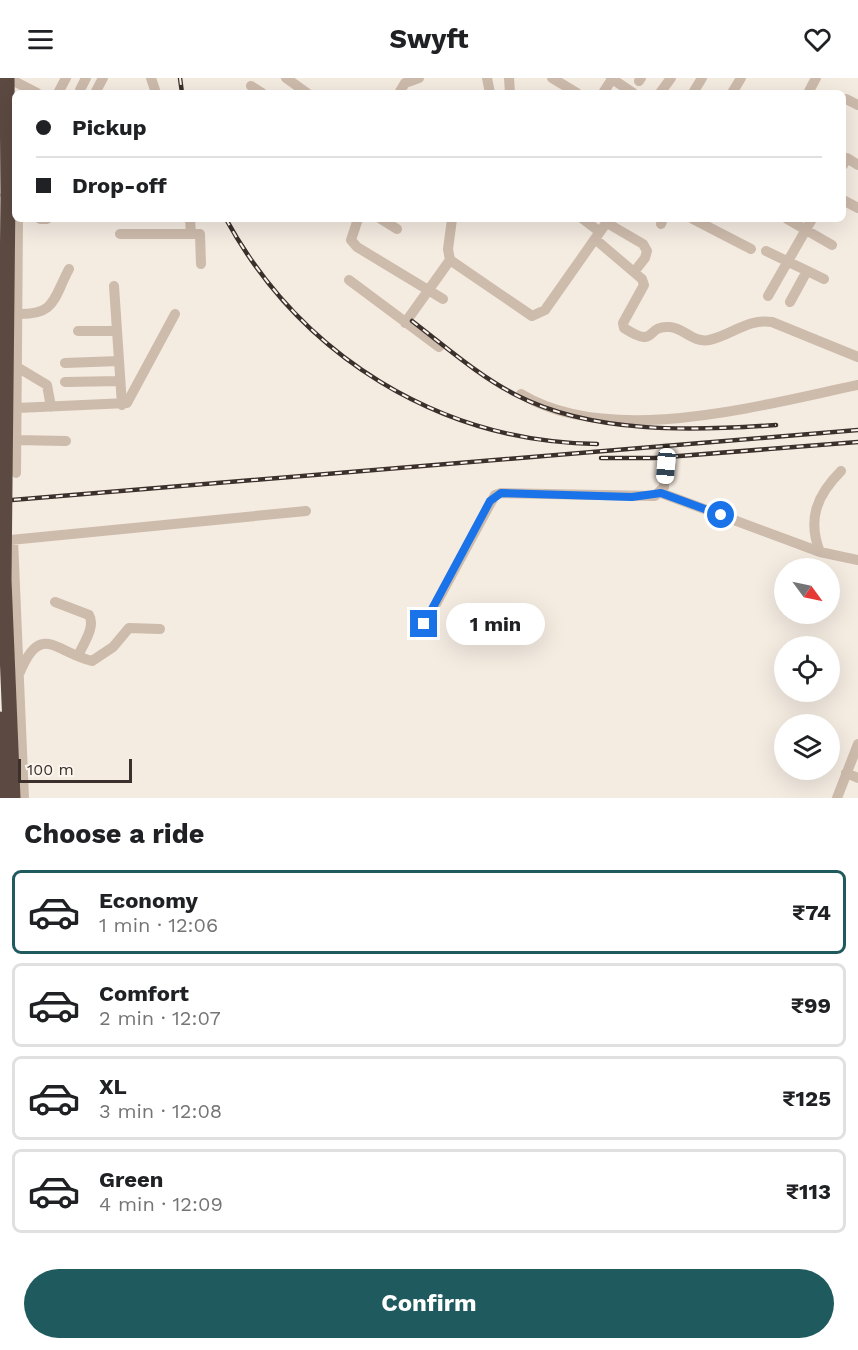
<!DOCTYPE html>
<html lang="en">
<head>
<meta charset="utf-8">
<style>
  body { margin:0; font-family:"Work Sans",sans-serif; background:#f6f6f6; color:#202124; height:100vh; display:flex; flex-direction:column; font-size:22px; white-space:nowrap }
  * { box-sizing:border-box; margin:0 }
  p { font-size:20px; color:#757577 }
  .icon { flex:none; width:33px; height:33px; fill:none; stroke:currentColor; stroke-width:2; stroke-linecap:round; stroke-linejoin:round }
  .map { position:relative; height:720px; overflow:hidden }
  .sheet { display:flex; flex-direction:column; background:#fff; flex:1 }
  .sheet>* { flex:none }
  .top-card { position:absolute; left:12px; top:12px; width:834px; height:132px; border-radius:9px; box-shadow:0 6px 24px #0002; display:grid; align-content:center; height:132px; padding:0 24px; background:#fff }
  .needle { width:39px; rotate:123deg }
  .controls { position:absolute; left:774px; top:480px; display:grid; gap:12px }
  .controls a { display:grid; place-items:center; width:66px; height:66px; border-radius:50%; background:#fff; box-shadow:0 6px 24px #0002; font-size:30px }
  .scale { position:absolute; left:18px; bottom:15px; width:114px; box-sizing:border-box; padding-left:6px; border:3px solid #3b302b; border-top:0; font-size:16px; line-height:21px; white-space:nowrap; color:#3b302b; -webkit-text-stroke:4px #fbf5ee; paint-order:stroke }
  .end { position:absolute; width:27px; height:27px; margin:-14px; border:8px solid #1a73e8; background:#fff; box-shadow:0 0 0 3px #fff }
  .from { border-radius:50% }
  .bubble { position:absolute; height:42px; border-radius:21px; background:#fff; box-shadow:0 6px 24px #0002; font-size:20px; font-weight:700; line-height:42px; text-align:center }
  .car { position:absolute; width:18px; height:36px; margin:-18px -9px; border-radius:8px; box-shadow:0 0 4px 2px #0007; background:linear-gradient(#fff 24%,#345 0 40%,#fff 0 76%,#345 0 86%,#fff 0) }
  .top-card b { display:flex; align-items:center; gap:21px; height:57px; font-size:22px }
  .top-card b+b { border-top:2px solid #e0e0e0 }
  .top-card i { width:15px; height:15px; background:#202124 }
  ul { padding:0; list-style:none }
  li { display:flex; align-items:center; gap:18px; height:84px; margin:0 12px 9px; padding:0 12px; border:3px solid #e0e0e0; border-radius:9px }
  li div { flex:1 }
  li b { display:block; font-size:22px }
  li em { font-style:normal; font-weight:700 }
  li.active { border-color:#1f5a5e }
  li>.icon { width:54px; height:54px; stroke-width:1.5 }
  h2 { padding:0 24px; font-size:27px; line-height:72px }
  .cta { display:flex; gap:12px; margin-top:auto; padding:12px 24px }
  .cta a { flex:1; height:69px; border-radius:36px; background:#1f5a5e; color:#fff; font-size:24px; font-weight:700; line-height:69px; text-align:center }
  header { display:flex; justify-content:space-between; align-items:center; height:78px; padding:0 24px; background:#fff; font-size:27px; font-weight:700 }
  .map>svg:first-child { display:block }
</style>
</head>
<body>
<header><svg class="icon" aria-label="menu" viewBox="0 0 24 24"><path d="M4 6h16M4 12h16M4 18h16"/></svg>Swyft<svg class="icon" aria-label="heart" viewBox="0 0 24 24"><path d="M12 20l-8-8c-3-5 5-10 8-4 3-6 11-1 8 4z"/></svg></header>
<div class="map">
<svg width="858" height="720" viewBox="0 0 858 720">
  <rect width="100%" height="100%" fill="#f4ebe1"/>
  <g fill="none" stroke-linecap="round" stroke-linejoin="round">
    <!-- minor -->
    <path stroke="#cdbbac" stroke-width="10" d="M8 0 37 15
      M151 0 156 15
      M286 0 307 15
      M487 0 490 15
      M509 0 510 15
      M552 0 577 15
      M611 0 633 15
      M639 3 641 0
      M251 8 262 15
      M80 12 86 0
      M58 15 66 0
      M95 15 103 0
      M399 15 405 5 419 0
      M603 15 612 1
      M660 15 671 0
      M693 15 702 0
      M732 15 741 0
      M808 15 816 0
      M846 21 858 27
      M843 87 847 80 858 87
      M843 122 858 130
      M40 141H47
      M190 141 191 156
      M358 141 351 162 357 169 443 221
      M381 141 397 151
      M452 141 448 171 450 182 532 238 545 232 609 141
      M583 141 600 154
      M693 141 751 171
      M787 141 832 167
      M607 145 643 166 647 173 645 180 634 194
      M661 146 663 141
      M120 156H200L201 186
      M595 161 642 201 644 207 623 245 624 250C658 272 644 247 670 249 684 250 693 265 709 262 732 257 748 240 772 244L858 279
      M766 173 824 201
      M349 202 439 269
      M114 208 122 327
      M768 218 812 141
      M790 224 807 193
      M17 236C56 237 53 221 69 191
      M405 245 450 182
      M78 253H117
      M65 285 119 283
      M17 289 47 307 51 329
      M65 304 120 303
      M521 316C610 370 761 327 858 307
      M17 330 127 325 175 236
      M16 362 66 363
      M16 395 18 141
      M661 415 820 474 858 482
      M13 462 24 720
      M0 463 306 433
      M820 474C807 441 817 417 841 393
      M55 524 89 537C96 549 83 566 78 578
      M425 546 495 417 501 415 655 418 664 409 666 388
      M20 594C41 544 55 574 92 583L113 569 129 550 160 551
      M846 695 858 700
      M837 720 858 666"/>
    <!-- highway -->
    <path stroke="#5c4a42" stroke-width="15" d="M7 0 8 117
      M0 641 4 720"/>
    <!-- rail casing -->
    <g stroke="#3b302b" stroke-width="4.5">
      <path id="rail" d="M180 0 182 15
        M226 141C301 278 440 364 597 366
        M412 243C446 269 479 298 516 317 592 356 692 353 776 347
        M601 380H654L858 364
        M0 423 858 352"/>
    </g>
    <!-- rail -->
    <use href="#rail" stroke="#fbf5ee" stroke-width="2" stroke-dasharray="7" stroke-linecap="butt"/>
    <!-- highway-bridge -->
    <path stroke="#5c4a42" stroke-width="15" d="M8 117 4 502 13 720"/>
  </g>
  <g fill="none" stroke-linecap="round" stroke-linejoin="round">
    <!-- route -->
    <path stroke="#1a73e8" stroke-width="8" d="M424 546 490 423 501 415 632 419 661 415 721 437"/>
  </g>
</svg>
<div class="controls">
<a><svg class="needle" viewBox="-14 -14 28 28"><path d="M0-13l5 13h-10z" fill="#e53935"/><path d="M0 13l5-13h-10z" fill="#757577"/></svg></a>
<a><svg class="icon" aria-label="locate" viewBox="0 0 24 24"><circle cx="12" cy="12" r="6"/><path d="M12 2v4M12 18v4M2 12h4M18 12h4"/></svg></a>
<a><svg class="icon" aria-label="layers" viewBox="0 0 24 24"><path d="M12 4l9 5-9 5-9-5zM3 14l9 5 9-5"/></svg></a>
</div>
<div class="scale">100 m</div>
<i class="end from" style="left:721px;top:437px"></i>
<i class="end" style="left:424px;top:546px"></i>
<div class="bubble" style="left:446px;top:525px;width:99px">1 min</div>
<i class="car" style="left:666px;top:388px;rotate:185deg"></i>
<div class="top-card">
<b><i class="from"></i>Pickup</b>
<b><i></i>Drop-off</b>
</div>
</div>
<section class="sheet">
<h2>Choose a ride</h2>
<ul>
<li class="active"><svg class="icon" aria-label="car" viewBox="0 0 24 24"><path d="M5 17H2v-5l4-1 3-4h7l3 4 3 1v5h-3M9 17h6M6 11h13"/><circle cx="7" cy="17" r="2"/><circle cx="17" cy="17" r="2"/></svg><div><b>Economy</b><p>1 min · 12:06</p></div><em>₹74</em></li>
<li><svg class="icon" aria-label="car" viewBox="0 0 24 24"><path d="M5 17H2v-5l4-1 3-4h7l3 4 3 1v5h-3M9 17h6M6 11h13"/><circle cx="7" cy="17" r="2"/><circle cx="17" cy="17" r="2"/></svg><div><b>Comfort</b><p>2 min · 12:07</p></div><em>₹99</em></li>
<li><svg class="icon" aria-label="car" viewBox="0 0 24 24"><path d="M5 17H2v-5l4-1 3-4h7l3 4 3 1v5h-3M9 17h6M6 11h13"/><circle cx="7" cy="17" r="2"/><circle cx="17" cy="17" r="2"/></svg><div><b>XL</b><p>3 min · 12:08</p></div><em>₹125</em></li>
<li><svg class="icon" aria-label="car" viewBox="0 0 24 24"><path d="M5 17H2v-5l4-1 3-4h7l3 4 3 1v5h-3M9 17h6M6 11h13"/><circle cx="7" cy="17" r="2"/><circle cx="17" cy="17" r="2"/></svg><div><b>Green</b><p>4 min · 12:09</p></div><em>₹113</em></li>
</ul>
<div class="cta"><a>Confirm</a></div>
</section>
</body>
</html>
